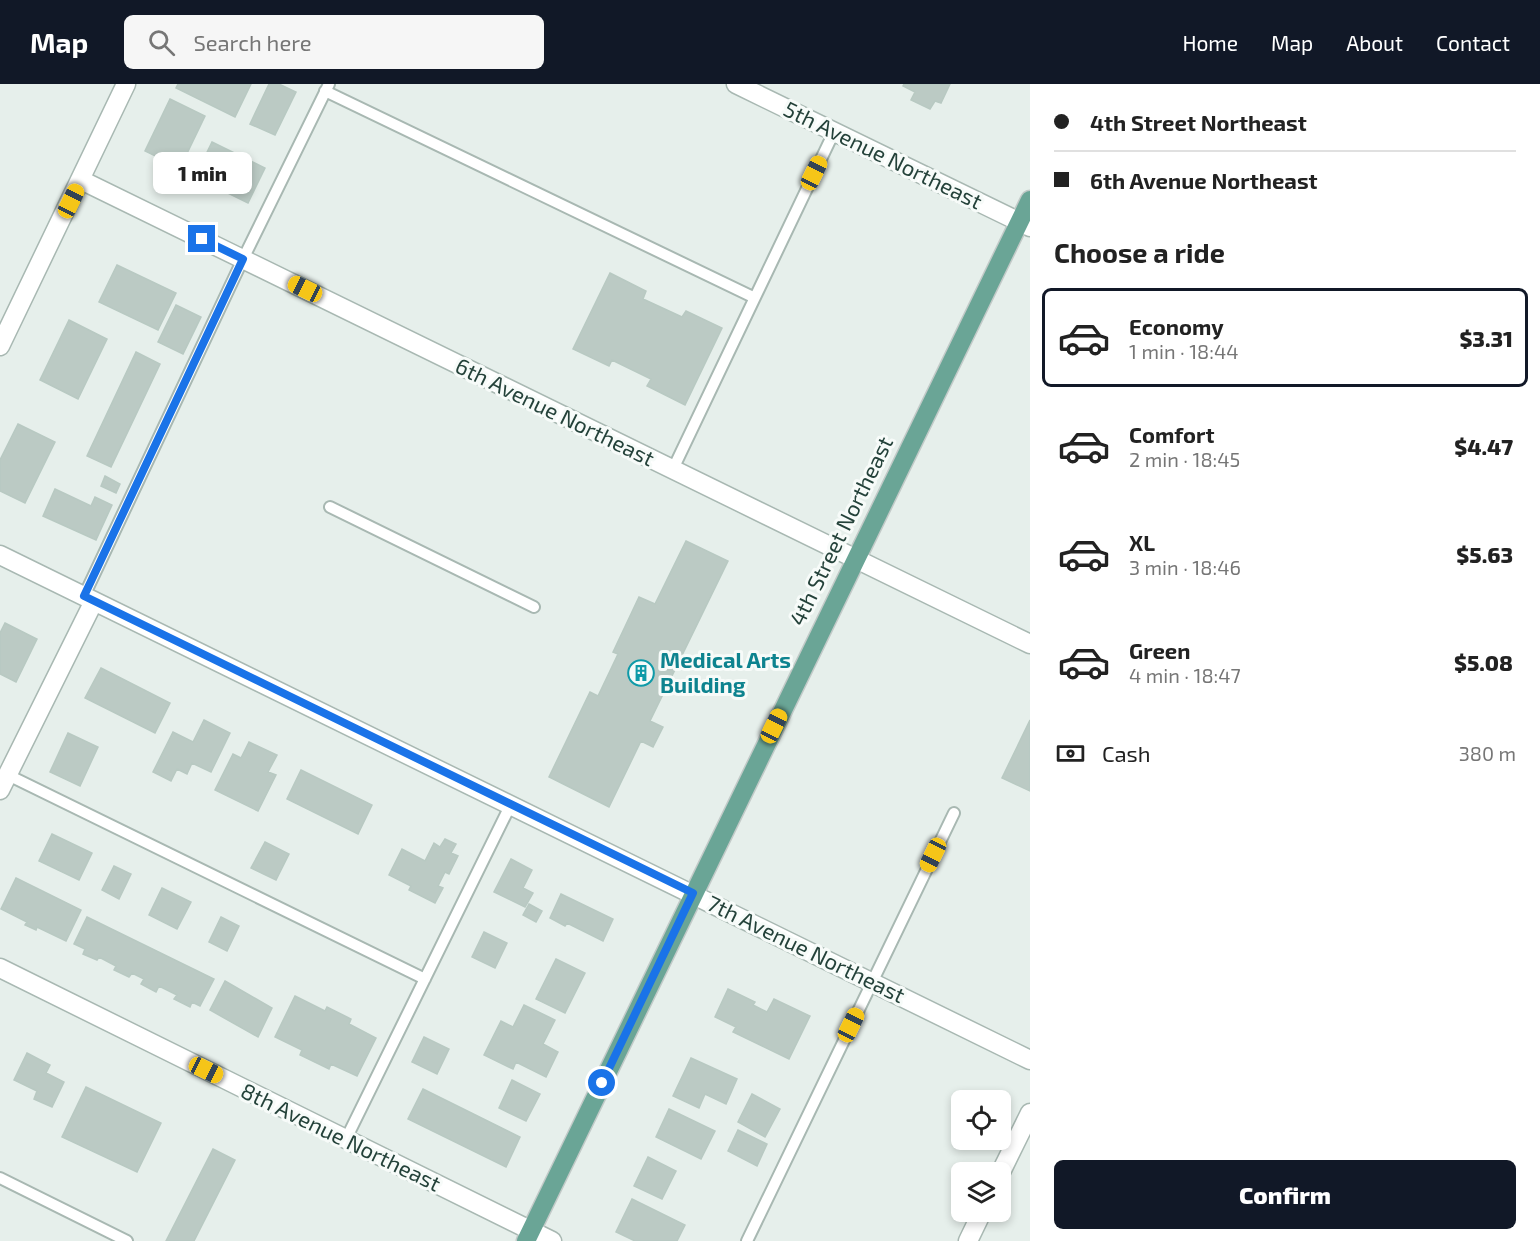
<!DOCTYPE html>
<html lang="en">
<head>
<meta charset="utf-8">
<style>
  body { margin:0; font-family:"Exo 2",sans-serif; background:#f6f6f6; color:#222; height:100vh; display:flex; flex-direction:column; font-size:22px; white-space:nowrap }
  * { box-sizing:border-box; margin:0 }
  p { font-size:20px; color:#767676 }
  .icon { flex:none; width:33px; height:33px; fill:none; stroke:currentColor; stroke-width:2; stroke-linecap:round; stroke-linejoin:round }
  .map { position:relative; flex:1; overflow:hidden }
  .side { display:flex; flex-direction:column; background:#fff; width:510px }
  .side>* { flex:none }
  .guide { display:grid; align-content:center; height:132px; padding:0 24px; background:#fff }
  .fabs { position:absolute; left:951px; top:1006px; display:grid; gap:12px }
  .fabs a { display:grid; place-items:center; width:60px; height:60px; border-radius:9px; background:#fff; box-shadow:0 3px 9px #0003; font-size:30px }
  .end { position:absolute; width:27px; height:27px; margin:-14px; border:8px solid #1a73e8; background:#fff; box-shadow:0 0 0 3px #fff }
  .from { border-radius:50% }
  .bubble { position:absolute; height:42px; border-radius:9px; background:#fff; box-shadow:0 3px 9px #0003; font-size:20px; font-weight:800; line-height:42px; text-align:center }
  .car { position:absolute; width:18px; height:36px; margin:-18px -9px; border-radius:8px; box-shadow:0 0 4px 2px #0007; background:linear-gradient(#f5c518 24%,#345 0 40%,#f5c518 0 76%,#345 0 86%,#f5c518 0) }
  .guide b { display:flex; align-items:center; gap:21px; height:57px; font-size:22px }
  .guide b+b { border-top:2px solid #e0e0e0 }
  .guide i { width:15px; height:15px; background:#222 }
  ul { padding:0; list-style:none }
  li { display:flex; align-items:center; gap:18px; height:99px; margin:0 12px 9px; padding:0 12px; border:3px solid transparent; border-radius:9px }
  li div { flex:1 }
  li b { display:block; font-size:22px }
  li em { font-style:normal; font-weight:800 }
  li.selected { border-color:#111827 }
  li>.icon { width:54px; height:54px; stroke-width:1.5 }
  h2 { padding:0 24px; font-size:27px; line-height:72px }
  .pay { display:flex; align-items:center; gap:15px; height:66px; padding:0 24px; font-size:22px }
  .pay p { margin-inline-start:auto }
  .cta { display:flex; gap:12px; margin-top:auto; padding:12px 24px }
  .cta a { flex:1; height:69px; border-radius:9px; background:#111827; color:#fff; font-size:24px; font-weight:800; line-height:69px; text-align:center }
  header { display:flex; align-items:center; gap:36px; box-sizing:border-box; height:84px; padding:0 30px; background:#111827; color:#fff }
  header strong { font-size:28px }
  nav { display:flex; gap:33px; margin-inline-start:auto; font-size:21px }
  .search { width:420px; height:54px; background:#f6f6f6; display:flex; align-items:center; gap:15px; box-sizing:border-box; padding:0 21px; border-radius:9px; color:#767676; font-size:22px }
  main { display:flex; flex:1; min-height:0 }
  .map>svg:first-child { display:block }
</style>
</head>
<body>
<header>
<strong>Map</strong>
<div class="search"><svg class="icon" aria-label="search" viewBox="0 0 24 24"><circle cx="10" cy="10" r="6"/><path d="M15 15l6 6"/></svg>Search here</div>
<nav><a>Home</a><a>Map</a><a>About</a><a>Contact</a></nav>
</header>
<main>
<div class="map">
<svg width="1030" height="1157" viewBox="0 0 1030 1157">
  <rect width="100%" height="100%" fill="#e6efeb"/>
  <!-- building -->
  <path fill="#bbcac4" stroke="#b8c9c2" stroke-width="1.5" d="M178 0H251L235 33 176 4Z
    M269 0H279L296 8 275 51 250 40Z
    M904 0H950L941 19 935 17 930 25 911 16 915 8 903 2Z
    M170 15 205 32 180 84 145 67Z
    M212 58 265 84 248 119 195 93Z
    M117 181 176 209 158 246 99 218Z
    M610 189 646 207 643 215 682 233 686 227 722 244 685 321 647 302 651 295 612 276 609 282 573 265Z
    M176 221 201 233 183 270 158 258Z
    M69 236 107 255 78 315 40 296Z
    M136 268 160 280 111 383 87 372Z
    M18 340 55 358 25 419 0 407V376Z
    M105 392 120 400 116 409 101 402Z
    M55 405 91 422 95 413 112 421 96 456 43 432Z
    M686 457 728 477 650 637 663 643 653 663 641 657 609 723 549 693 590 608 598 612 618 570 613 568 639 513 655 520Z
    M5 539 37 555 16 598 0 590V549Z
    M101 584 170 619 155 649 85 614Z
    M204 636 230 649 211 688 192 679 187 690 177 685 171 697 153 688 173 648 193 658Z
    M1030 636V707L1002 694Z
    M68 649 98 663 80 702 50 688Z
    M249 658 277 671 268 688 276 691 258 727 215 706 233 670 241 674Z
    M301 686 372 721 358 750 287 715Z
    M52 750 92 769 79 796 39 777Z
    M445 755 456 760 451 769 458 772 449 790 445 788 438 802 443 804 435 819 409 806 411 802 389 791 402 765 425 777 434 759 440 763Z
    M265 758 289 770 276 796 251 784Z
    M511 775 532 786 523 804 533 809 525 823 494 808Z
    M114 782 131 790 119 815 102 806Z
    M16 794 81 826 66 857 37 843 36 846 25 841 27 838 1 825Z
    M162 804 191 818 177 845 149 831Z
    M561 810 613 835 603 857 567 839 565 842 550 834Z
    M529 820 542 827 536 838 523 831Z
    M87 833 214 895 200 922 192 918 190 923 174 915 177 911 159 902 156 908 141 900 144 895 132 889 129 893 114 886 116 882 99 873 97 876 83 870 85 865 74 860Z
    M221 833 239 842 227 867 209 858Z
    M484 848 507 859 495 884 472 873Z
    M556 875 585 889 565 929 536 915Z
    M225 897 272 924 258 953 210 926Z
    M728 905 755 918 753 921 767 928 774 915 810 932 789 975 733 948 736 943 715 933Z
    M295 912 325 927 327 923 351 935 349 940 376 954 357 992 331 980 329 985 300 971 302 966 275 953Z
    M524 921 555 936 543 960 558 968 546 993 516 978 513 985 484 971 501 937 513 943Z
    M424 953 449 965 437 990 412 978Z
    M27 969 50 981 46 989 64 998 52 1023 34 1015 37 1007 14 996Z
    M691 974 737 995 726 1020 705 1010 699 1024 673 1012Z
    M512 996 540 1010 526 1037 499 1024Z
    M86 1003 161 1039 137 1088 62 1053Z
    M423 1005 520 1053 506 1083 408 1035Z
    M752 1010 780 1025 765 1053 738 1038Z
    M669 1025 715 1047 701 1075 656 1053Z
    M738 1046 767 1060 757 1082 728 1067Z
    M213 1065 235 1076 194 1157H166Z
    M648 1073 676 1087 662 1115 634 1102Z
    M632 1115 685 1141 677 1157H635L616 1148Z"/>
  <g fill="none" stroke-linecap="round" stroke-linejoin="round">
    <!-- lane casing -->
    <g stroke="#a8b8b2" stroke-width="14">
      <path id="lane" d="M325 7 753 213
        M673 385 834 48
        M330 423 534 523
        M84 512 243 175 329 0
        M8 691 425 895
        M346 1055 511 720
        M0 1094 127 1157
        M747 1157 954 729"/>
    </g>
    <!-- street casing -->
    <g stroke="#a8b8b2" stroke-width="21">
      <path id="street" d="M736 0 1030 143
        M81 96 1030 560
        M0 262 126 0
        M0 471 1030 976
        M0 706 94 517
        M0 884 552 1157
        M1000 1090 1030 1029
        M968 1157 982 1128"/>
    </g>
    <!-- primary casing -->
    <g stroke="#c2cac8" stroke-width="21">
      <path id="primary" d="M526 1157 1030 116"/>
    </g>
    <!-- lane -->
    <use href="#lane" stroke="#fff" stroke-width="10"/>
    <!-- street -->
    <use href="#street" stroke="#fff" stroke-width="18"/>
    <!-- primary -->
    <use href="#primary" stroke="#6aa596" stroke-width="18"/>
  </g>
  <g fill="none" stroke-linecap="round" stroke-linejoin="round">
    <!-- route -->
    <path stroke="#1a73e8" stroke-width="8" d="M202 155 243 175 84 512 693 809 602 999"/>
  </g>
  <!-- icons -->
  <defs>
    <g id="building-ring" transform="scale(1.35)"><circle r="9.5" fill="#f7fbf9" stroke="#0f9aa8" stroke-width="1.5"/><path d="M-4-6H4V6H1V3H-1V6H-4ZM-2.5-4.3h1.7v1.8h-1.7ZM.8-4.3h1.7v1.8H.8ZM-2.5-1h1.7V.8h-1.7ZM.8-1h1.7V.8H.8Z" fill="#0f9aa8"/></g>
  </defs>
  <g fill-rule="evenodd">
    <use href="#building-ring" x="641" y="589"/>
  </g>
  <g text-anchor="middle" stroke-width="6" stroke-linejoin="round" paint-order="stroke">
    <!-- street labels -->
    <g font-size="22" fill="#24423a" stroke="#f7fbf9">
      <text transform="translate(883 71) rotate(26)" y="8">5th Avenue Northeast</text>
      <text transform="translate(555 328) rotate(26)" y="8">6th Avenue Northeast</text>
      <text transform="translate(841 447) rotate(-64)" y="8">4th Street Northeast</text>
      <text transform="translate(806 865) rotate(26)" y="8">7th Avenue Northeast</text>
      <text transform="translate(341 1053) rotate(26)" y="8">8th Avenue Northeast</text>
    </g>
    <!-- culture labels -->
    <g font-size="22" font-weight="bold" fill="#0d838f" stroke="#f7fbf9" text-anchor="start">
      <text x="660" y="584">Medical Arts<tspan x="660" dy="25">Building</tspan></text>
    </g>
  </g>
</svg>
<div class="fabs">
<a><svg class="icon" aria-label="locate" viewBox="0 0 24 24"><circle cx="12" cy="12" r="6"/><path d="M12 2v4M12 18v4M2 12h4M18 12h4"/></svg></a>
<a><svg class="icon" aria-label="layers" viewBox="0 0 24 24"><path d="M12 4l9 5-9 5-9-5zM3 14l9 5 9-5"/></svg></a>
</div>
<i class="end from" style="left:602px;top:999px"></i>
<i class="end" style="left:202px;top:155px"></i>
<div class="bubble" style="left:153px;top:68px;width:99px">1 min</div>
<i class="car" style="left:814px;top:89px;rotate:26deg"></i>
<i class="car" style="left:71px;top:117px;rotate:26deg"></i>
<i class="car" style="left:305px;top:205px;rotate:296deg"></i>
<i class="car" style="left:774px;top:642px;rotate:26deg"></i>
<i class="car" style="left:933px;top:771px;rotate:206deg"></i>
<i class="car" style="left:851px;top:941px;rotate:26deg"></i>
<i class="car" style="left:206px;top:986px;rotate:116deg"></i>
</div>
<section class="side">
<div class="guide">
<b><i class="from"></i>4th Street Northeast</b>
<b><i></i>6th Avenue Northeast</b>
</div>
<h2>Choose a ride</h2>
<ul>
<li class="selected"><svg class="icon" aria-label="car" viewBox="0 0 24 24"><path d="M5 17H2v-5l4-1 3-4h7l3 4 3 1v5h-3M9 17h6M6 11h13"/><circle cx="7" cy="17" r="2"/><circle cx="17" cy="17" r="2"/></svg><div><b>Economy</b><p>1 min · 18:44</p></div><em>$3.31</em></li>
<li><svg class="icon" aria-label="car" viewBox="0 0 24 24"><path d="M5 17H2v-5l4-1 3-4h7l3 4 3 1v5h-3M9 17h6M6 11h13"/><circle cx="7" cy="17" r="2"/><circle cx="17" cy="17" r="2"/></svg><div><b>Comfort</b><p>2 min · 18:45</p></div><em>$4.47</em></li>
<li><svg class="icon" aria-label="car" viewBox="0 0 24 24"><path d="M5 17H2v-5l4-1 3-4h7l3 4 3 1v5h-3M9 17h6M6 11h13"/><circle cx="7" cy="17" r="2"/><circle cx="17" cy="17" r="2"/></svg><div><b>XL</b><p>3 min · 18:46</p></div><em>$5.63</em></li>
<li><svg class="icon" aria-label="car" viewBox="0 0 24 24"><path d="M5 17H2v-5l4-1 3-4h7l3 4 3 1v5h-3M9 17h6M6 11h13"/><circle cx="7" cy="17" r="2"/><circle cx="17" cy="17" r="2"/></svg><div><b>Green</b><p>4 min · 18:47</p></div><em>$5.08</em></li>
</ul>
<div class="pay"><svg class="icon" aria-label="cash" viewBox="0 0 24 24"><path d="M3 7h18v10H3z"/><circle cx="12" cy="12" r="2"/></svg>Cash<p>380 m</p></div>
<div class="cta"><a>Confirm</a></div>
</section>
</main>
</body>
</html>
